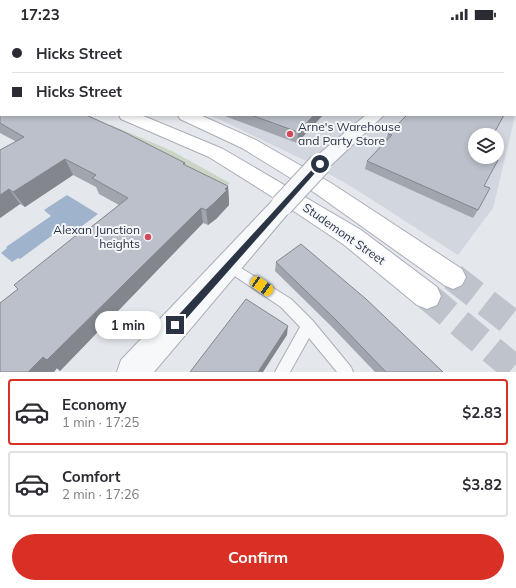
<!DOCTYPE html>
<html lang="en">
<head>
<meta charset="utf-8">
<style>
  body { margin:0; font-family:Mulish,sans-serif; background:#f2f2f3; color:#2b2b33; height:100vh; display:flex; flex-direction:column; font-size:15px; white-space:nowrap }
  * { box-sizing:border-box; margin:0 }
  p { font-size:13px; color:#7c7c81 }
  .icon { flex:none; width:22px; height:22px; fill:none; stroke:currentColor; stroke-width:2; stroke-linecap:round; stroke-linejoin:round }
  .map { position:relative; height:344px; overflow:hidden }
  .sheet { display:flex; flex-direction:column; background:#fff; flex:1 }
  .sheet>* { flex:none }
  .banner { position:absolute; left:0px; top:0px; width:516px; height:88px; box-shadow:0 2px 6px #0003; display:grid; align-content:center; height:88px; padding:0 12px; background:#fff }
  .controls { position:absolute; left:468px; top:100px; display:grid; gap:8px }
  .controls a { display:grid; place-items:center; width:36px; height:36px; border-radius:50%; background:#fff; box-shadow:0 2px 6px #0003; font-size:20px }
  .end { position:absolute; width:18px; height:18px; margin:-9px; border:5px solid #2b3445; background:#fff; box-shadow:0 0 0 2px #fff }
  .from { border-radius:50% }
  .bubble { position:absolute; height:28px; border-radius:14px; background:#fff; box-shadow:0 2px 6px #0003; font-size:13px; font-weight:700; line-height:28px; text-align:center }
  .car { position:absolute; width:12px; height:24px; margin:-12px -6px; border-radius:5px; box-shadow:0 0 3px 1px #0007; background:linear-gradient(#f5c518 24%,#345 0 40%,#f5c518 0 76%,#345 0 86%,#f5c518 0) }
  .banner b { display:flex; align-items:center; gap:14px; height:38px; font-size:15px }
  .banner b+b { border-top:1px solid #e1e1e2 }
  .banner i { width:10px; height:10px; background:#2b2b33 }
  ul { padding:7px 0 0; list-style:none }
  li { display:flex; align-items:center; gap:12px; height:66px; margin:0 8px 6px; padding:0 4px; border:2px solid #e1e1e2; border-radius:4px }
  li div { flex:1 }
  li b { display:block; font-size:15px }
  li em { font-style:normal; font-weight:700 }
  li.on { border-color:#d93025 }
  li>.icon { width:36px; height:36px; stroke-width:1.5 }
  .button { display:flex; gap:8px; margin-top:auto; padding:8px 12px }
  .button a { flex:1; height:46px; border-radius:24px; background:#d93025; color:#fff; font-size:16px; font-weight:700; line-height:46px; text-align:center }
  .status { display:flex; justify-content:space-between; align-items:center; height:28px; padding:0 20px; background:#fff; direction:ltr }
  .status svg { height:11px; fill:currentColor }
  .map>svg:first-child { display:block }
</style>
</head>
<body>
<div class="status"><b>17:23</b><svg viewBox="0 0 49 12"><path d="M0 12V9h3v3zM5 12V6h3v6zM10 12V3h3v9zM15 12V0h3v12zM26 1h20v11H26zM47 4h2v5h-2z"/></svg></div>
<div class="map">
<svg width="516" height="344" viewBox="0 0 516 344">
  <rect width="100%" height="100%" fill="#e4e7ec"/>
  <!-- built -->
  <path fill="#d2d6de" fill-rule="evenodd" d="M515 55 516 84 493 180 458 227 352 159 306 133 210 87H515ZM475 107H497V129H475Z"/>
  <!-- green -->
  <path fill="#c9d6c5" d="M111 97 172 123 230 155 222 163 102 103Z"/>
  <!-- water -->
  <path fill="#9fb4cc" d="M67 167 98 186 74 204 65 198 20 231 18 230 12 234 1 225 7 220 6 219 51 188 44 182Z"/>
  <g fill="none" stroke-linecap="round" stroke-linejoin="round">
    <!-- secondary-tunnel -->
    <path stroke="#bfc3cb" stroke-width="28" stroke-dasharray="28 14" stroke-linecap="butt" d="M453 249 516 298
      M427 268 516 342"/>
    <!-- service casing -->
    <g stroke="#a9aeb7" stroke-width="2">
      <path id="service" d="M1 0H9L1 2Z
        M435 0H441L442 1H436Z
        M0 39H1V43H0Z
        M0 54H1V58H0Z
        M0 61H1L0 66Z
        M228 232 291 271 313 293 351 339 353 344H337L309 310 290 344H275L300 299 281 279 224 241 222 237 224 233Z"/>
    </g>
    <!-- tertiary casing -->
    <g stroke="#a9aeb7" stroke-width="2">
      <path id="tertiary" d="M187 0H200L186 1Z
        M394 0H411L412 1H395Z
        M366 87H384L327 141 320 142 313 141 310 136 313 131Z
        M282 169 290 171 293 177 290 183 154 344H117L121 332 274 171Z"/>
    </g>
    <!-- secondary casing -->
    <g stroke="#a9aeb7" stroke-width="2">
      <path id="secondary" d="M0 11H1V19H0Z
        M0 31H1V40H0Z
        M119 87H141L223 121 361 202 437 259 441 268 437 277 427 281 417 277 343 216 271 168 209 129 121 91Z
        M178 87H200L256 112 331 155 462 241 466 249 462 257 453 261 444 257 315 165 242 120 180 91Z"/>
    </g>
    <!-- service -->
    <use href="#service" fill="#f7f8fa" fill-rule="evenodd"/>
    <!-- tertiary -->
    <use href="#tertiary" fill="#f7f8fa" fill-rule="evenodd"/>
    <!-- secondary -->
    <use href="#secondary" fill="#fff" fill-rule="evenodd"/>
    <!-- tertiary-bridge casing -->
    <g stroke="#a9aeb7" stroke-width="24" stroke-linecap="butt">
      <path id="tertiary-bridge" d="M282 177 320 136"/>
    </g>
    <!-- tertiary-bridge -->
    <use href="#tertiary-bridge" stroke="#f7f8fa" stroke-width="22"/>
  </g>
  <!-- wall -->
  <path fill="#a1a5ae" d="M24 0H143L141 1H24Z
    M0 83 185 135V138L228 158 229 173V177L216 191 208 197 203 195 60 343 57 340 54 344H0L18 261 14 257 81 207 119 177 99 166 96 159 73 147 25 179 20 176 0 190 15 113 0 105Z
    M222 87H323L297 115Z
    M388 106 475 107 484 158 478 182 473 190 365 141 367 133 385 114Z
    M276 234 443 344H375L332 299 275 243Z"/>
  <!-- shaded-wall -->
  <path fill="#83868d" d="M121 0H143L141 1H118Z
    M314 87H323L297 115 298 104Z
    M65 131 73 147 25 179 13 164Z
    M228 158 229 173V177L216 191 208 197 206 182Z
    M9 161 20 176 0 190V167Z
    M201 180 203 195 60 343 57 340 54 344H28Z
    M288 298 287 307 263 344H258Z"/>
  <!-- building -->
  <path fill="#bbc0ca" stroke="#83868d" d="M33 0H121L118 1H36Z
    M292 0H401L400 1H290Z
    M0 83H1V87H86L124 104 185 135 183 136 228 158 225 161 227 162 214 175 206 182 201 180 47 332 43 329 28 344H0V275L18 261 14 257 79 205 81 207 128 170 92 150 96 147 65 131 13 164 9 161 0 167V122L24 109 0 95Z
    M251 87H314L298 104Z
    M407 87H504L493 107H475V129H490L498 132 484 158 490 160 478 182 367 133 392 107 388 106Z
    M301 216 366 271 443 344H386L335 291 276 234Z
    M246 271 288 298 258 344H190Z"/>
  <!-- route -->
  <path fill="#2b3445" d="M318 135 323 136 178 300 175 301 172 300 171 297 172 294Z"/>
  <!-- markers -->
  <g fill="#d1495b" stroke="#f4f6f9" stroke-width="1.5">
    <circle cx="290" cy="106" r="4"/>
    <circle cx="148" cy="209" r="4"/>
  </g>
  <g text-anchor="middle" stroke-width="4" stroke-linejoin="round" paint-order="stroke">
    <!-- poi labels -->
    <g font-size="12" fill="#2b3445" stroke="#f4f6f9" text-anchor="start">
      <text x="298" y="103">Arne's Warehouse<tspan x="298" dy="14">and Party Store</tspan></text>
      <text x="140" y="206" text-anchor="end">Alexan Junction<tspan x="140" dy="14">heights</tspan></text>
    </g>
    <!-- street labels -->
    <g font-size="12" fill="#2b3445" stroke="#f4f6f9">
      <text transform="translate(344 206) rotate(35)" y="4">Studemont Street</text>
    </g>
  </g>
</svg>
<div class="controls">
<a><svg class="icon" aria-label="layers" viewBox="0 0 24 24"><path d="M12 4l9 5-9 5-9-5zM3 14l9 5 9-5"/></svg></a>
</div>
<i class="end from" style="left:320px;top:136px"></i>
<i class="end" style="left:175px;top:297px"></i>
<div class="bubble" style="left:95px;top:283px;width:66px">1 min</div>
<i class="car" style="left:262px;top:258px;rotate:124deg"></i>
<div class="banner">
<b><i class="from"></i>Hicks Street</b>
<b><i></i>Hicks Street</b>
</div>
</div>
<section class="sheet">
<ul>
<li class="on"><svg class="icon" aria-label="car" viewBox="0 0 24 24"><path d="M5 17H2v-5l4-1 3-4h7l3 4 3 1v5h-3M9 17h6M6 11h13"/><circle cx="7" cy="17" r="2"/><circle cx="17" cy="17" r="2"/></svg><div><b>Economy</b><p>1 min · 17:25</p></div><em>$2.83</em></li>
<li><svg class="icon" aria-label="car" viewBox="0 0 24 24"><path d="M5 17H2v-5l4-1 3-4h7l3 4 3 1v5h-3M9 17h6M6 11h13"/><circle cx="7" cy="17" r="2"/><circle cx="17" cy="17" r="2"/></svg><div><b>Comfort</b><p>2 min · 17:26</p></div><em>$3.82</em></li>
</ul>
<div class="button"><a>Confirm</a></div>
</section>
</body>
</html>
